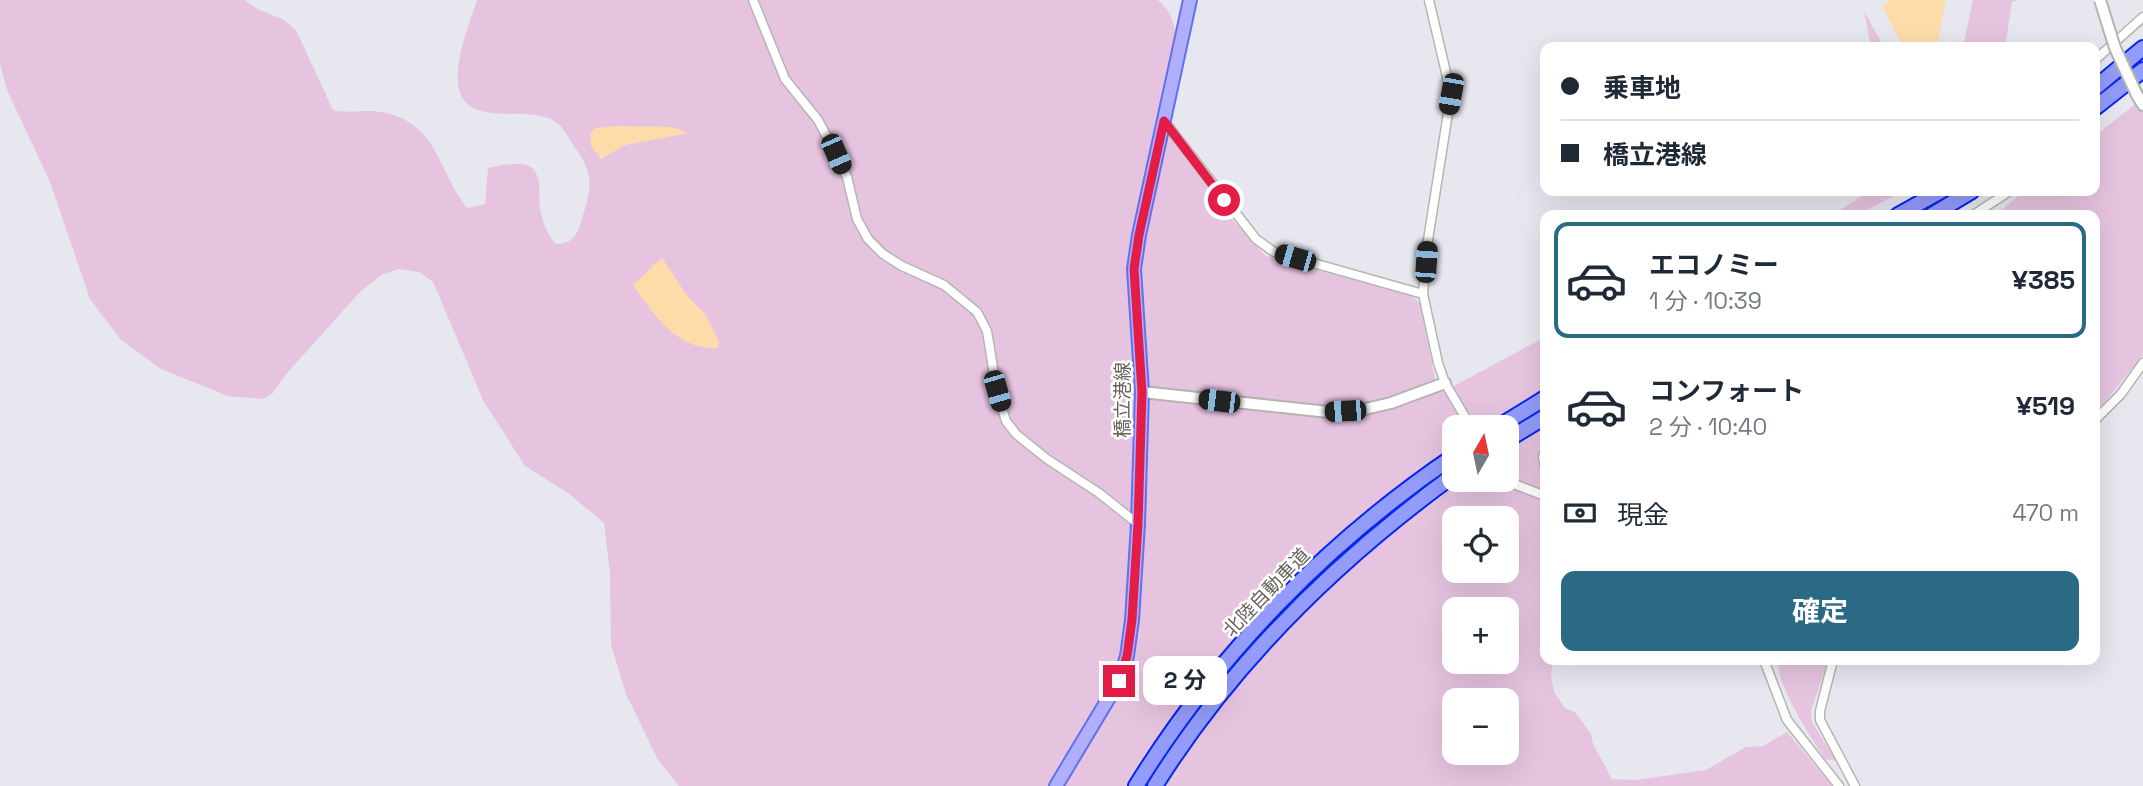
<!DOCTYPE html>
<html lang="ja">
<head>
<meta charset="utf-8">
<style>
  body { margin:0; font-family:"Space Grotesk","Noto Sans JP",sans-serif; background:#f6f6f7; color:#1f2937; height:100vh; display:flex; flex-direction:column; font-size:26px; white-space:nowrap }
  * { box-sizing:border-box; margin:0 }
  p { font-size:23px; color:#747a83 }
  .icon { flex:none; width:38px; height:38px; fill:none; stroke:currentColor; stroke-width:2; stroke-linecap:round; stroke-linejoin:round }
  .map { position:relative; flex:1; overflow:hidden }
  .side { position:absolute; left:1540px; top:210px; width:560px; height:455px; display:flex; flex-direction:column; background:#fff; border-radius:14px; box-shadow:0 7px 28px #0002 }
  .side>* { flex:none }
  .guide { position:absolute; left:1540px; top:42px; width:560px; height:154px; border-radius:14px; box-shadow:0 7px 28px #0002; display:grid; align-content:center; height:154px; padding:0 21px; background:#fff }
  .needle { width:46px; rotate:9deg }
  .tools { position:absolute; left:1442px; top:415px; display:grid; gap:14px }
  .tools a { display:grid; place-items:center; width:77px; height:77px; border-radius:14px; background:#fff; box-shadow:0 7px 28px #0002; font-size:35px }
  .end { position:absolute; width:32px; height:32px; margin:-16px; border:9px solid #e11d48; background:#fff; box-shadow:0 0 0 4px #fff }
  .from { border-radius:50% }
  .bubble { position:absolute; height:49px; border-radius:14px; background:#fff; box-shadow:0 7px 28px #0002; font-size:23px; font-weight:700; line-height:49px; text-align:center }
  .car { position:absolute; width:21px; height:42px; margin:-21px -10px; border-radius:9px; box-shadow:0 0 5px 2px #0007; background:linear-gradient(#222 24%,#8ab4d8 0 40%,#222 0 76%,#8ab4d8 0 86%,#222 0) }
  .guide b { display:flex; align-items:center; gap:24px; height:66px; font-size:26px }
  .guide b+b { border-top:2px solid #e0e1e3 }
  .guide i { width:18px; height:18px; background:#1f2937 }
  ul { padding:12px 0 0; list-style:none }
  li { display:flex; align-items:center; gap:21px; height:116px; margin:0 14px 10px; padding:0 7px; border:4px solid transparent; border-radius:14px }
  li div { flex:1 }
  li b { display:block; font-size:26px }
  li em { font-style:normal; font-weight:700 }
  li.active { border-color:#2a6a85 }
  li>.icon { width:63px; height:63px; stroke-width:1.5 }
  .pay { display:flex; align-items:center; gap:18px; height:77px; padding:0 21px; font-size:26px }
  .pay p { margin-inline-start:auto }
  .primary-button { display:flex; gap:14px; margin-top:auto; padding:14px 21px }
  .primary-button a { flex:1; height:80px; border-radius:14px; background:#2a6a85; color:#fff; font-size:28px; font-weight:700; line-height:80px; text-align:center }
  .map>svg:first-child { display:block }
</style>
</head>
<body>
<div class="map">
<svg width="2143" height="786" viewBox="0 0 2143 786">
  <rect width="100%" height="100%" fill="#e7e7f0"/>
  <!-- green -->
  <path fill="#e6c4e0" fill-rule="evenodd" d="M0 0H244L258 9 284 20 296 30 333 110C351 114 365 109 381 112 438 122 438 171 467 208L485 204 488 168C499 166 520 160 531 167 543 176 538 197 540 209 543 223 547 234 556 244 573 243 576 237 581 222 591 188 596 177 574 146 568 138 564 127 554 121 529 106 479 124 463 99 448 75 469 25 477 0H1158C1170 11 1174 20 1176 36L1158 122 1213 191 1228 215 1266 256 1412 296 1420 304 1435 379 1438 384 1452 387 1545 337V660H1553L1551 676 1554 692 1565 708 1575 712 1591 734 1593 744 1612 779 1635 780 1706 770 1746 747 1763 746 1787 732 1832 786H679L658 760 626 694 611 645 610 574 604 523 568 493 525 466 484 402 433 282 419 272 399 269 381 275 360 292 287 373 272 394 263 399 228 396 161 369 120 339 90 299 50 182 7 90 0 64ZM1454 427H1507V480H1454ZM1454 518H1507V570H1454ZM1454 609H1507V662H1454ZM1454 700H1507V752H1454Z
    M1973 0H2019L2012 2 2005 47H1963Z
    M1864 11 1884 47H1871Z
    M2143 98V355L2095 414V351L2098 345 2095 343V215H1996L2024 191H2095V136Z
    M1870 191H1903L1858 215H1832Z
    M1778 660H1828L1811 711 1812 722 1836 761 1825 759C1811 737 1776 685 1778 660Z"/>
  <!-- water -->
  <path fill="#fddcaa" d="M1892 0H1946L1937 47H1903L1882 6Z
    M616 126 672 127 688 133 625 145 601 159 591 146 590 134 596 128Z
    M662 258 688 297 706 315 719 342 717 348C677 350 653 314 633 285L652 267 653 263 655 264Z"/>
  <g fill="none" stroke-linecap="round" stroke-linejoin="round">
    <!-- street casing -->
    <g stroke="#b6b5af" stroke-width="11">
      <path id="street" d="M753 0 785 79 818 120 836 154 847 177 857 219 868 239 883 254 902 266 944 285 977 312 987 331 997 392 1006 421 1016 434 1047 459 1099 493 1138 524
        M1429 0 1451 94 1427 246 1423 294 1438 363 1445 383 1471 427
        M2095 60 2143 17
        M1164 121 1256 239 1274 252 1423 294
        M1973 215 2010 191
        M2095 420 2121 394 2143 363
        M1545 451 1543 457 1545 467
        M1507 477 1514 484 1545 496
        M1764 660 1787 720 1839 786
        M1833 660 1820 711V720L1855 786"/>
    </g>
    <!-- secondary casing -->
    <g stroke="#b6b4ae" stroke-width="14">
      <path id="secondary" d="M2137 95 2143 105
        M1142 392 1329 412 1361 410 1391 403 1445 383"/>
    </g>
    <!-- primary casing -->
    <g stroke="#6271ee" stroke-width="16">
      <path id="primary" d="M1056 786 1119 681 1127 656 1132 620 1138 524 1142 392 1134 269 1139 235 1190 0"/>
    </g>
    <!-- highway casing -->
    <g stroke="#0727ef" stroke-width="18">
      <path id="highway" d="M2095 88 2143 48
        M2095 108 2143 70
        M1898 215 1941 191
        M1932 215 1972 191
        M1498 427 1545 398
        M1507 440 1545 417
        M1136 786C1217 655 1327 542 1454 456
        M1155 786C1233 661 1336 561 1454 475"/>
    </g>
    <!-- street -->
    <use href="#street" stroke="#fff" stroke-width="8"/>
    <!-- secondary -->
    <use href="#secondary" stroke="#fff" stroke-width="10"/>
    <!-- primary -->
    <use href="#primary" stroke="#b0affd" stroke-width="12"/>
    <!-- highway -->
    <use href="#highway" stroke="#939cfa" stroke-width="14"/>
    <!-- secondary-bridge casing -->
    <g stroke="#b6b4ae" stroke-width="14" stroke-linecap="butt">
      <path id="secondary-bridge" d="M2100 0 2115 48 2137 95"/>
    </g>
    <!-- secondary-bridge -->
    <use href="#secondary-bridge" stroke="#fff" stroke-width="10"/>
  </g>
  <g fill="none" stroke-linecap="round" stroke-linejoin="round">
    <!-- route -->
    <path stroke="#e11d48" stroke-width="9" d="M1119 681 1127 656 1132 620 1138 524 1142 392 1134 269 1139 235 1164 121 1224 200"/>
  </g>
  <g text-anchor="middle" stroke-width="5" stroke-linejoin="round" paint-order="stroke">
    <!-- street labels -->
    <g font-size="19" fill="#66645e" stroke="#fff">
      <text transform="translate(1122 400) rotate(-90)" y="7">橋立港線</text>
      <text transform="translate(1266 592) rotate(-46)" y="7">北陸自動車道</text>
    </g>
  </g>
</svg>
<div class="tools">
<a><svg class="needle" viewBox="-14 -14 28 28"><path d="M0-13l5 13h-10z" fill="#e53935"/><path d="M0 13l5-13h-10z" fill="#747a83"/></svg></a>
<a><svg class="icon" aria-label="locate" viewBox="0 0 24 24"><circle cx="12" cy="12" r="6"/><path d="M12 2v4M12 18v4M2 12h4M18 12h4"/></svg></a>
<a>+</a>
<a>−</a>
</div>
<i class="end from" style="left:1224px;top:200px"></i>
<i class="end" style="left:1119px;top:681px"></i>
<div class="bubble" style="left:1143px;top:656px;width:84px">2 分</div>
<i class="car" style="left:1451px;top:94px;rotate:190deg"></i>
<i class="car" style="left:836px;top:154px;rotate:156deg"></i>
<i class="car" style="left:1295px;top:258px;rotate:286deg"></i>
<i class="car" style="left:1426px;top:262px;rotate:4deg"></i>
<i class="car" style="left:997px;top:391px;rotate:164deg"></i>
<i class="car" style="left:1219px;top:401px;rotate:277deg"></i>
<i class="car" style="left:1345px;top:411px;rotate:267deg"></i>
<div class="guide">
<b><i class="from"></i>乗車地</b>
<b><i></i>橋立港線</b>
</div>
<section class="side">
<ul>
<li class="active"><svg class="icon" aria-label="car" viewBox="0 0 24 24"><path d="M5 17H2v-5l4-1 3-4h7l3 4 3 1v5h-3M9 17h6M6 11h13"/><circle cx="7" cy="17" r="2"/><circle cx="17" cy="17" r="2"/></svg><div><b>エコノミー</b><p>1 分 · 10:39</p></div><em>¥385</em></li>
<li><svg class="icon" aria-label="car" viewBox="0 0 24 24"><path d="M5 17H2v-5l4-1 3-4h7l3 4 3 1v5h-3M9 17h6M6 11h13"/><circle cx="7" cy="17" r="2"/><circle cx="17" cy="17" r="2"/></svg><div><b>コンフォート</b><p>2 分 · 10:40</p></div><em>¥519</em></li>
</ul>
<div class="pay"><svg class="icon" aria-label="cash" viewBox="0 0 24 24"><path d="M3 7h18v10H3z"/><circle cx="12" cy="12" r="2"/></svg>現金<p>470 m</p></div>
<div class="primary-button"><a>確定</a></div>
</section>
</div>
</body>
</html>
